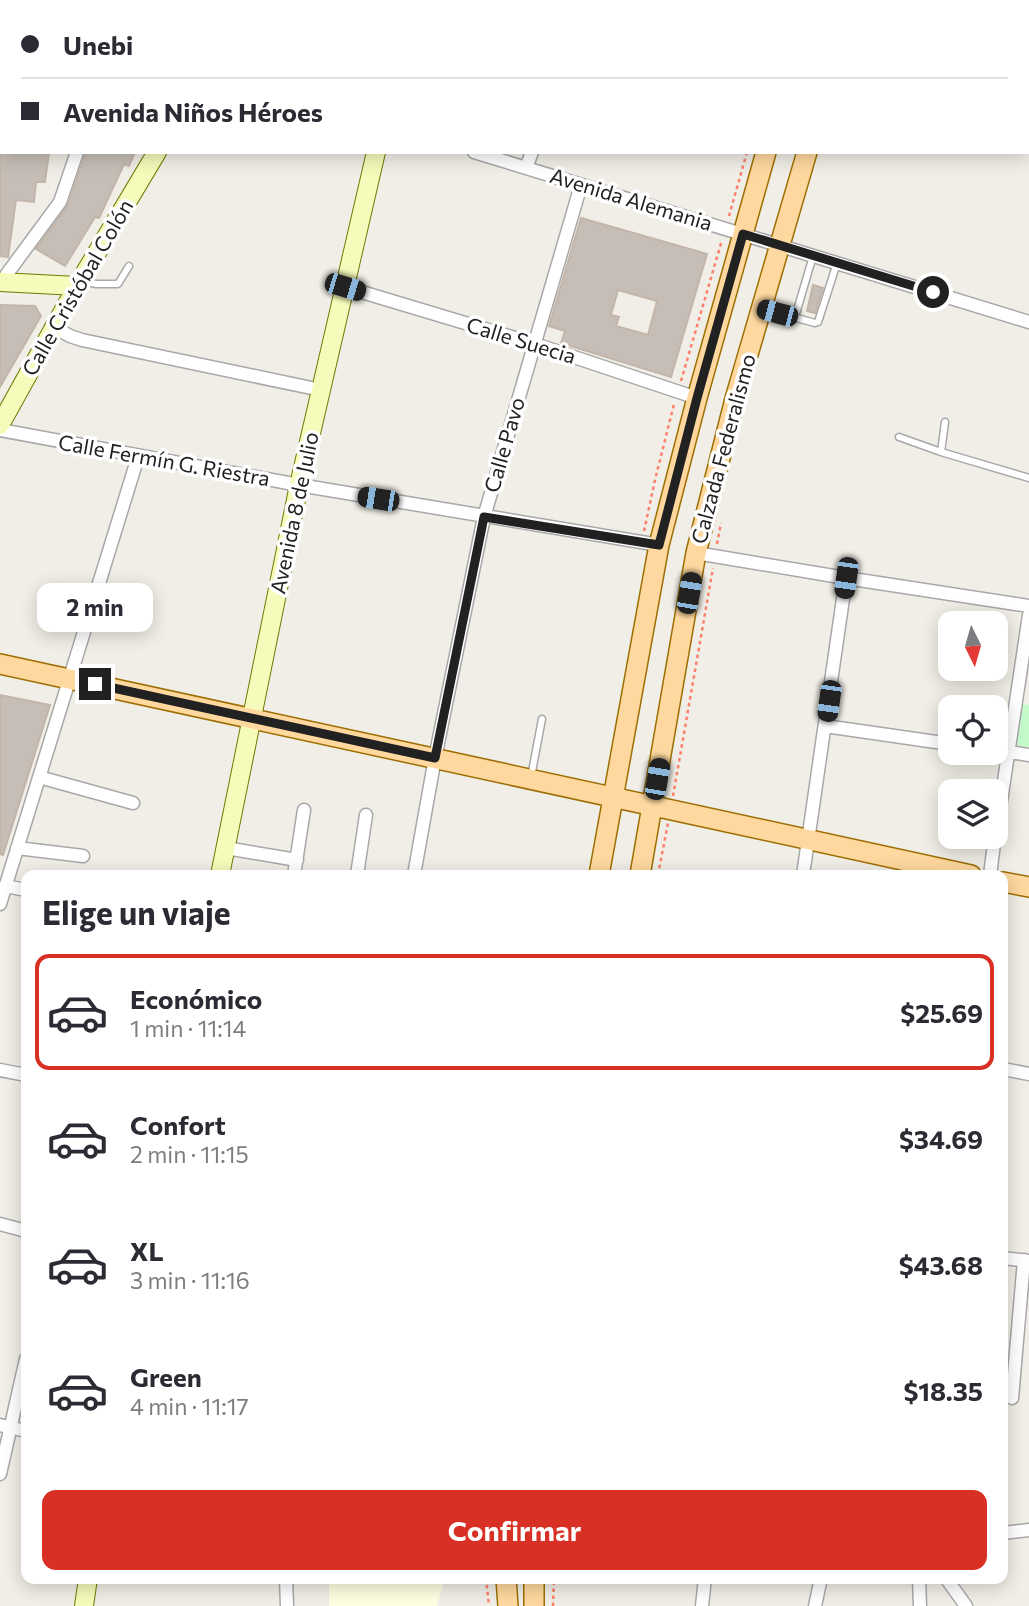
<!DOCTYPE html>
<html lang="es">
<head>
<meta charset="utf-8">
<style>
  body { margin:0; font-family:Commissioner,sans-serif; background:#f7f7f7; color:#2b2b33; height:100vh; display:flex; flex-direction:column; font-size:26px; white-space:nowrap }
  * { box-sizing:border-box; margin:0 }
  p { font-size:23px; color:#7c7c81 }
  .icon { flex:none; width:38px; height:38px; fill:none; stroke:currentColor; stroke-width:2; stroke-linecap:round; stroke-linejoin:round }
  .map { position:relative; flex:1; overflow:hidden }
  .sheet { position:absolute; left:21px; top:870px; width:987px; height:714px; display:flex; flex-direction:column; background:#fff; border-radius:14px; box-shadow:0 4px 18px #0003 }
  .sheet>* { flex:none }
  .hud { position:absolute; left:0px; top:0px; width:1029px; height:154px; box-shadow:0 4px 18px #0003; display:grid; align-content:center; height:154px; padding:0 21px; background:#fff }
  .needle { width:46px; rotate:175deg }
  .tools { position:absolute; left:938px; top:611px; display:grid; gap:14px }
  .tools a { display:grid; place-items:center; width:70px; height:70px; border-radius:14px; background:#fff; box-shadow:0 4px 18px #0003; font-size:35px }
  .end { position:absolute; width:32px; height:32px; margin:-16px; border:9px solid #212121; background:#fff; box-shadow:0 0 0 4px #fff }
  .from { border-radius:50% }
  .bubble { position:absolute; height:49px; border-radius:14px; background:#fff; box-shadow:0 4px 18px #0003; font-size:23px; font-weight:700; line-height:49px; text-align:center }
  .car { position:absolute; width:21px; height:42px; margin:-21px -10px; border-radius:9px; box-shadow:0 0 5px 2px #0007; background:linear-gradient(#222 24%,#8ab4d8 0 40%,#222 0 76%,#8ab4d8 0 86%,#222 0) }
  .hud b { display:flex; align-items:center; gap:24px; height:66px; font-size:26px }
  .hud b+b { border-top:2px solid #e1e1e2 }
  .hud i { width:18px; height:18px; background:#2b2b33 }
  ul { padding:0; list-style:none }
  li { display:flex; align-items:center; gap:21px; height:116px; margin:0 14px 10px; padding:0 7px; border:4px solid transparent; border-radius:14px }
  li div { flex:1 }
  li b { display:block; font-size:26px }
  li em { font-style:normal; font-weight:700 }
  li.on { border-color:#d93025 }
  li>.icon { width:63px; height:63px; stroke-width:1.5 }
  h2 { padding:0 21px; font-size:32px; line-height:84px }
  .primary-button { display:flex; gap:14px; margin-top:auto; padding:14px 21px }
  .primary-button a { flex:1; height:80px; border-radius:14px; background:#d93025; color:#fff; font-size:28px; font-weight:700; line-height:80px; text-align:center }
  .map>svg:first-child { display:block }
</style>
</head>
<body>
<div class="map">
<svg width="1029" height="1606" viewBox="0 0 1029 1606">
  <rect width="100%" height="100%" fill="#f1eee7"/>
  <!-- education -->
  <path fill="#feffe2" d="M429 1578 444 1581 437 1606H329V1579Z"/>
  <!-- park -->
  <path fill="#c4fbcb" d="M1023 704 1029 705V747L1017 745Z"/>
  <!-- building -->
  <path fill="#c6beb6" stroke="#c3b5a9" stroke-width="2" fill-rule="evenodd" d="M0 152H49L45 182H36L34 202 16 200 8 257 0 256Z
    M86 152H135L129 166 124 164 99 218 95 217 65 266 36 249 68 205Z
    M581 218 707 254 671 377 561 343 565 331 549 326ZM618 290 657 301 648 335 616 326 619 317 611 315Z
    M813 285 823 288 815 313 807 311Z
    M0 305 35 306 41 316 0 387Z
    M0 695 50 705 3 855 0 854Z"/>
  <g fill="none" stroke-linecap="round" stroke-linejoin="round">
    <!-- lane casing -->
    <g stroke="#a8a8a8" stroke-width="9">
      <path id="lane" d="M48 2V0
        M82 281 96 284H118L129 266
        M764 309 815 323 818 322 837 263
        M795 317 813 256
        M899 437 941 452 1029 478
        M941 452 945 422
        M531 777 542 719"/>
    </g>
    <!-- street casing -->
    <g stroke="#a8a8a8" stroke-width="15">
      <path id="street" d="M177 2 178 0
        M0 7 2 8
        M1027 59H1029
        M474 152 1029 322
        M526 168 532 152
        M1 282 60 202 77 152
        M345 287 535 344 697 398
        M54 327 70 336 82 340 321 390
        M0 430 299 485 659 545
        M696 553 846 578 1029 606
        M825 726 950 744
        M996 750 1029 755
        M39 777 133 803
        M996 834 1029 615
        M17 848 83 856
        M226 848 297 860
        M294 875 304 810
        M357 875 366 815
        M414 875 435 758 484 517 581 185
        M803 875 846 578
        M990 875 995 836
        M5 886 26 890
        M0 904 138 457
        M1003 1069 1029 1074
        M0 1070 26 1075
        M0 1224 26 1231
        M1003 1258 1029 1261
        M1012 1398 1024 1260
        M0 1425 26 1431
        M0 1474 26 1359
        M1003 1533 1029 1530
        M286 1578 287 1606
        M919 1578 920 1606
        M946 1578 966 1606
        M702 1606 705 1578
        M815 1606 821 1578"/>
    </g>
    <!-- secondary casing -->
    <g stroke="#6b7d02" stroke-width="20">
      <path id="secondary" d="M252 2 254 0
        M411 2V0
        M0 282 77 286
        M0 425 77 286 157 152
        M220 875 299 485 376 152
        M84 1606 88 1578"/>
    </g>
    <!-- primary casing -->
    <g stroke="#9d6e00" stroke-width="22">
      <path id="primary" d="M809 2 810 0
        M850 2 851 0
        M0 664 971 875
        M599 875 659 545 697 398 766 152
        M640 875 696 553 735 399 807 152
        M1003 882 1029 887
        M506 1578 508 1606
        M534 1578V1606"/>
    </g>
    <!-- path -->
    <path stroke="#fd806c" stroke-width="2.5" stroke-dasharray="3.5 3.5" stroke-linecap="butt" d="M790 2 791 0
      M870 2V0
      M729 216 747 152
      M681 381 722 240
      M644 531 655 480 674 404
      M717 544 721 523
      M673 796 713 568
      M658 875 668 823
      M486 1578 489 1606
      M553 1606 554 1578"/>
    <!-- lane -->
    <use href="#lane" stroke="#fff" stroke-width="6"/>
    <!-- street -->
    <use href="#street" stroke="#fff" stroke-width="12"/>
    <!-- secondary -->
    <use href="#secondary" stroke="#f6fbbb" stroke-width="18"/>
    <!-- primary -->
    <use href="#primary" stroke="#fed89f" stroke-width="19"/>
  </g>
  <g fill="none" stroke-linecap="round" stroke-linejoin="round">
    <!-- route -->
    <path stroke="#212121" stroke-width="9" d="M95 684 435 758 484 517 659 545 697 398 743 234 933 292"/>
  </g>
  <g text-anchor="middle" stroke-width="7" stroke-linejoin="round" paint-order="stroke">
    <!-- street labels -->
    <g font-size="21" fill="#212121" stroke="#fff">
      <text transform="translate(631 200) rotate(17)" y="7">Avenida Alemania</text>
      <text transform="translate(78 288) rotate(-60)" y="7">Calle Cristóbal Colón</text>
      <text transform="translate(521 341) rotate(17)" y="7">Calle Suecia</text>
      <text transform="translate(505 445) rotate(-74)" y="7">Calle Pavo</text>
      <text transform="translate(724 449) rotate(-75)" y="7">Calzada Federalismo</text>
      <text transform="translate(164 461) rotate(10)" y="7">Calle Fermín G. Riestra</text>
      <text transform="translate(295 513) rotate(-78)" y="7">Avenida 8 de Julio</text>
    </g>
  </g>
</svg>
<div class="tools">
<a><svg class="needle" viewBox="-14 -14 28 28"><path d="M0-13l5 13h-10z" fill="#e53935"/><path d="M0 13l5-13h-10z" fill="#7c7c81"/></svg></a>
<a><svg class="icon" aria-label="locate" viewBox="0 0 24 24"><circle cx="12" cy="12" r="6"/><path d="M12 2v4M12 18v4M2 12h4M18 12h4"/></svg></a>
<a><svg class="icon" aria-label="layers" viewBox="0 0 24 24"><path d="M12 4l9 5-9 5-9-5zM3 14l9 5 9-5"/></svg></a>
</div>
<i class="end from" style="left:933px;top:292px"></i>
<i class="end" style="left:95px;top:684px"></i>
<div class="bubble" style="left:37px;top:583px;width:116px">2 min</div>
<i class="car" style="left:345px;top:287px;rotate:107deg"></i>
<i class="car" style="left:777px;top:313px;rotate:285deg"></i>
<i class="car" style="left:378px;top:499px;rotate:279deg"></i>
<i class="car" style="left:846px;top:578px;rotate:188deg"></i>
<i class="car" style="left:689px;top:593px;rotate:10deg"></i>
<i class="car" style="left:829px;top:701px;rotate:188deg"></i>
<i class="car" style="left:657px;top:779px;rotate:10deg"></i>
<div class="hud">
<b><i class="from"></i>Unebi</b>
<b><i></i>Avenida Niños Héroes</b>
</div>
<section class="sheet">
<h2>Elige un viaje</h2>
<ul>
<li class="on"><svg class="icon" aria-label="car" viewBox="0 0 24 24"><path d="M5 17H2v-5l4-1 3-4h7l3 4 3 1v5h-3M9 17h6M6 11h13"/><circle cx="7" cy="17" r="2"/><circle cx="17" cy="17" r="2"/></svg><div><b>Económico</b><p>1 min · 11:14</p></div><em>$25.69</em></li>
<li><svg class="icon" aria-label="car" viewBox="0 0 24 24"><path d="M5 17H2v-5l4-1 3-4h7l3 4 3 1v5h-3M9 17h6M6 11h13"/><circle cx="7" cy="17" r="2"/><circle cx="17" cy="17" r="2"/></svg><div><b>Confort</b><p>2 min · 11:15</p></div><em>$34.69</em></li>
<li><svg class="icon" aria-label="car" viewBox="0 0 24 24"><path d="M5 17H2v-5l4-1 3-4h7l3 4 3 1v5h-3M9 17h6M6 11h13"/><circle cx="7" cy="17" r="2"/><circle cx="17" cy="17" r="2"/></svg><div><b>XL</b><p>3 min · 11:16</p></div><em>$43.68</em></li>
<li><svg class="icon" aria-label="car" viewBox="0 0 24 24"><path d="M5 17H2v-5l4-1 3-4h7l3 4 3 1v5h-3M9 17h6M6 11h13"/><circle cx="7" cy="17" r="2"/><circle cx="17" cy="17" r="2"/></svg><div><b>Green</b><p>4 min · 11:17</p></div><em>$18.35</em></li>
</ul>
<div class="primary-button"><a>Confirmar</a></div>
</section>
</div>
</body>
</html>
